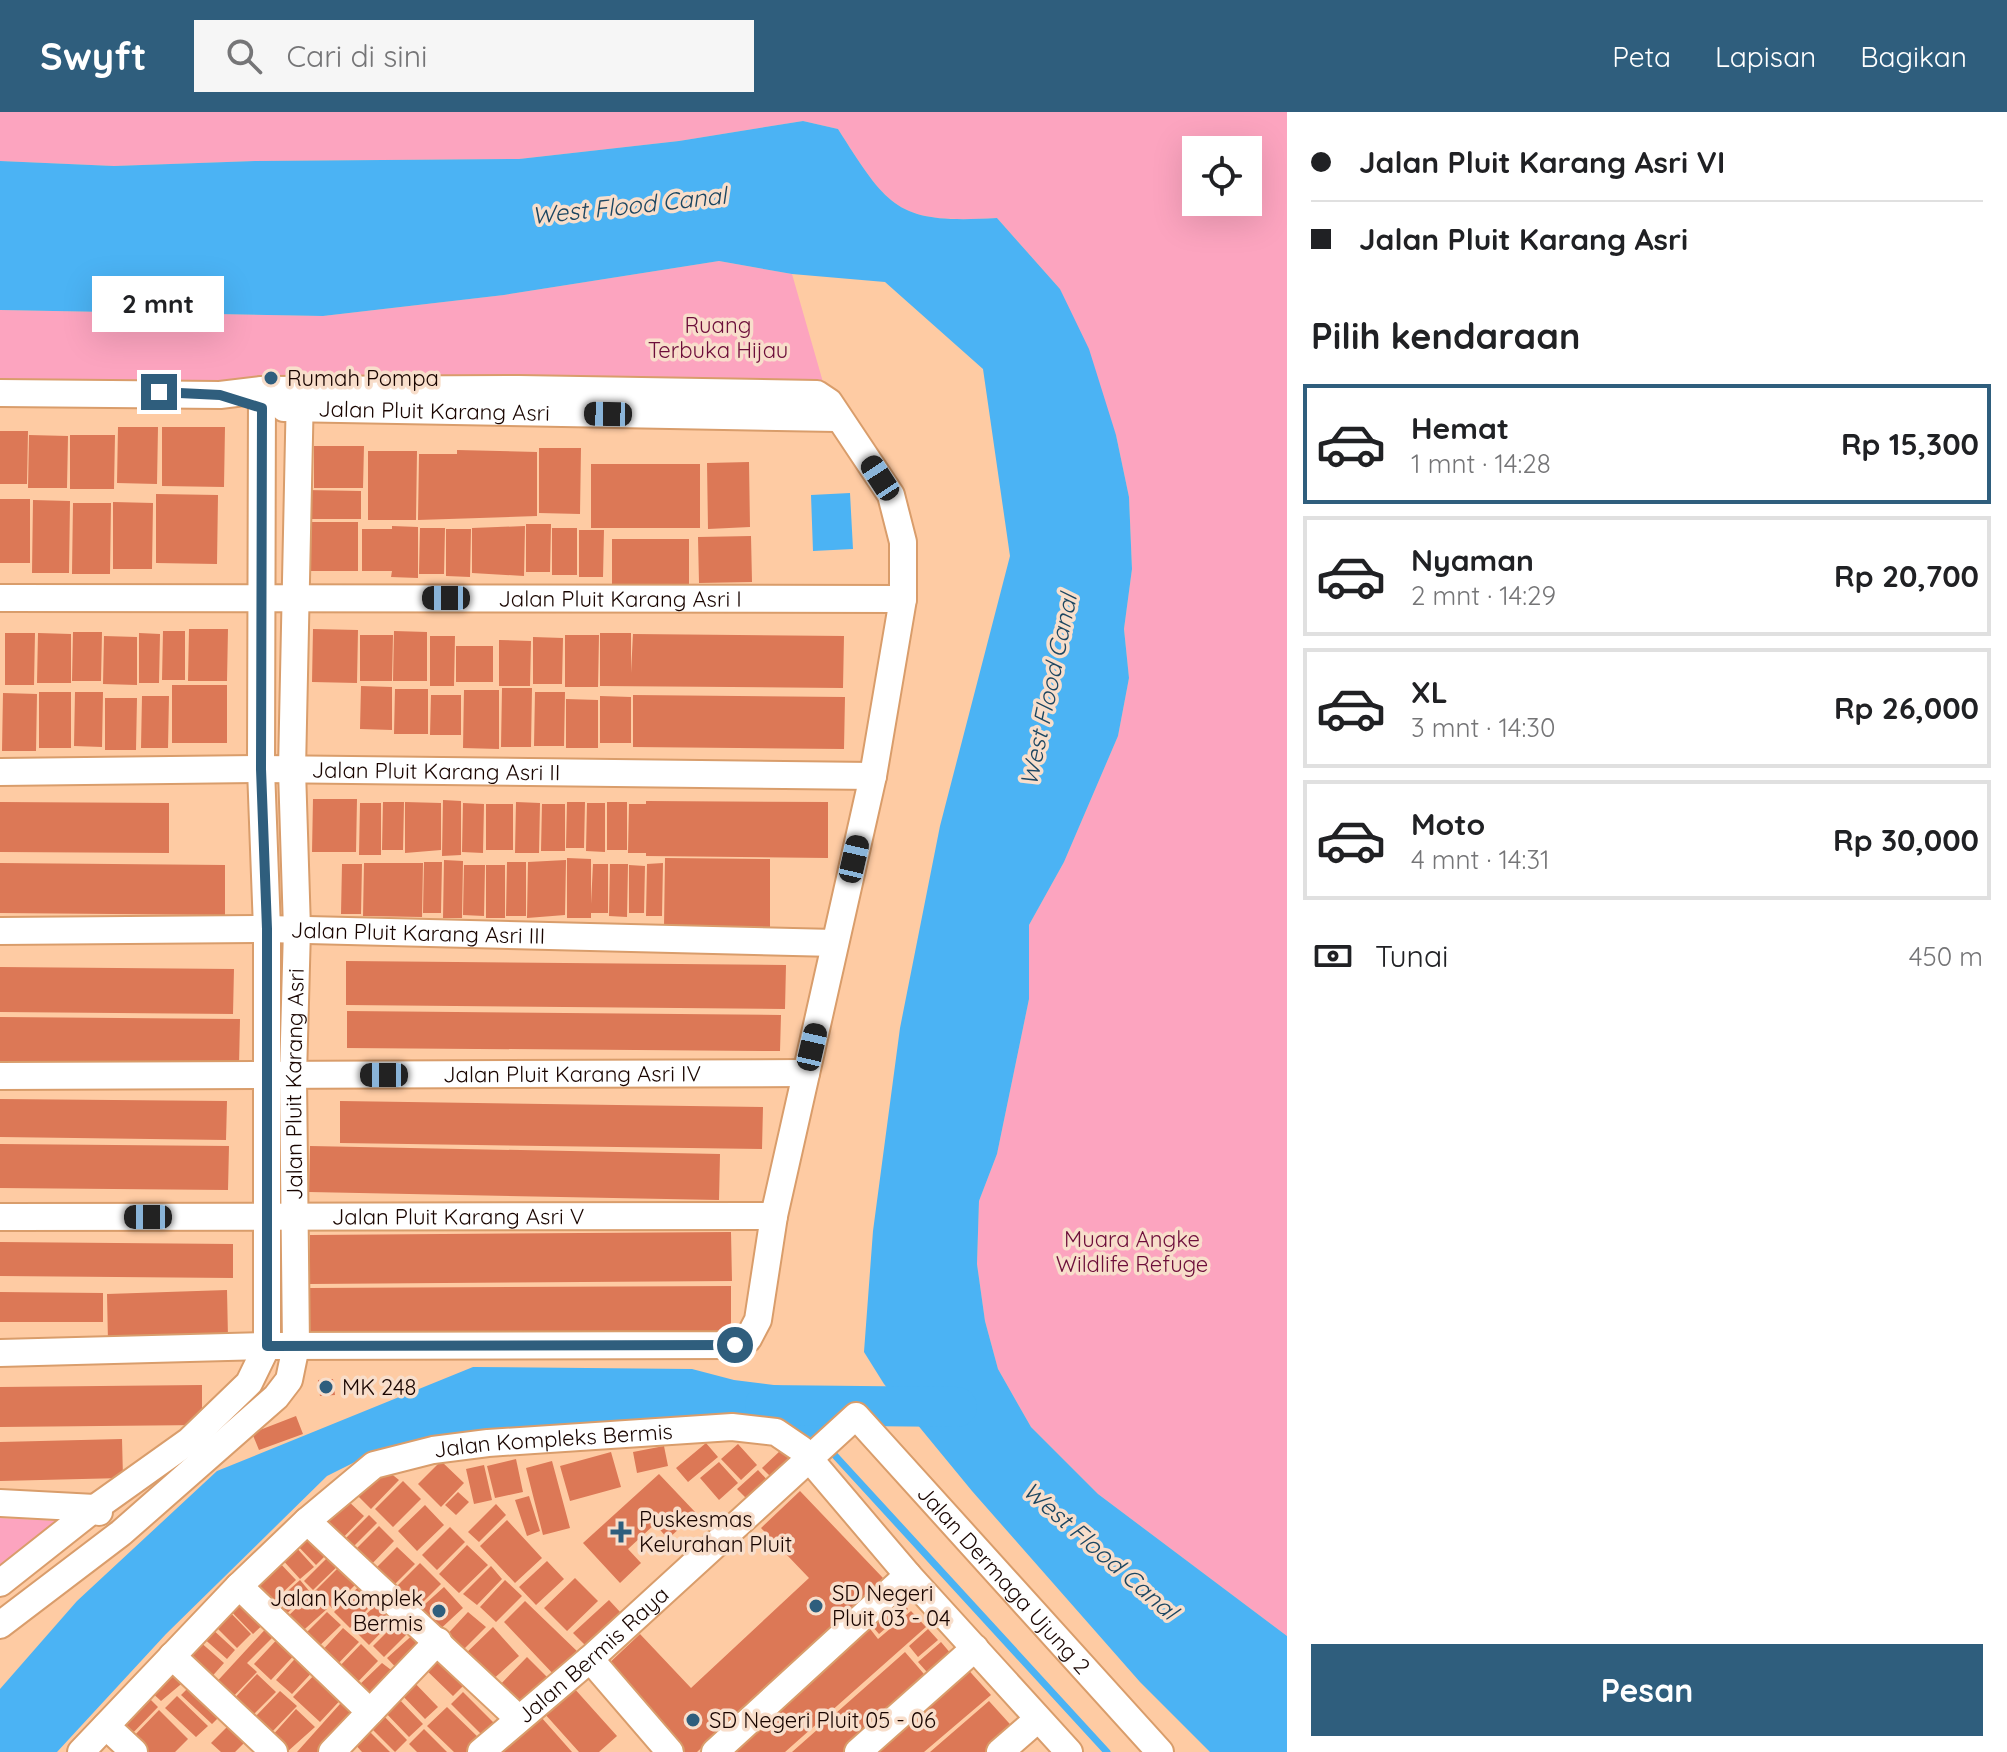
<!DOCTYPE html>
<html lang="id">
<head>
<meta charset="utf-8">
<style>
  body { margin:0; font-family:Quicksand,sans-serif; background:#f6f6f6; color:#202124; height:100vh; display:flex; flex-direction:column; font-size:30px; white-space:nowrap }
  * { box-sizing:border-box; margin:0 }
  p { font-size:26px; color:#757577 }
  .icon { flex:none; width:44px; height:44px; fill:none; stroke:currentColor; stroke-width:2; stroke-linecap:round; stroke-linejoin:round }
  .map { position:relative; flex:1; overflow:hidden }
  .details { display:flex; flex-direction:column; background:#fff; width:720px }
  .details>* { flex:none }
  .hud { display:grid; align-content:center; height:176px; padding:0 24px; background:#fff }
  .tools { position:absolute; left:1182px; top:24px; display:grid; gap:16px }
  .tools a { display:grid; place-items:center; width:80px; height:80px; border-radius:0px; background:#fff; box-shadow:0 8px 32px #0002; font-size:40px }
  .end { position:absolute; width:36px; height:36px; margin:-18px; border:10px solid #2f5e7d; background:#fff; box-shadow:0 0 0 4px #fff }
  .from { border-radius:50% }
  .bubble { position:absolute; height:56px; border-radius:0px; background:#fff; box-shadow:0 8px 32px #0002; font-size:26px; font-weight:700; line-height:56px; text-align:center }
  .car { position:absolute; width:24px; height:48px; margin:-24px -12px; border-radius:10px; box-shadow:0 0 6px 2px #0007; background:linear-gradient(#222 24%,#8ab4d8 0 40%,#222 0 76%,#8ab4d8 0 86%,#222 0) }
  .hud b { display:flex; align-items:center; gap:28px; height:76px; font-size:30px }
  .hud b+b { border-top:2px solid #e0e0e0 }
  .hud i { width:20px; height:20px; background:#202124 }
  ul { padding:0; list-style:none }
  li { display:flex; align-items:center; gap:24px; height:120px; margin:0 16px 12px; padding:0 8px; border:4px solid #e0e0e0; border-radius:0px }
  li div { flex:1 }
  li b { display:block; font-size:30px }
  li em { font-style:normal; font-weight:700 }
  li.on { border-color:#2f5e7d }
  li>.icon { width:72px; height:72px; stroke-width:1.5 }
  h2 { padding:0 24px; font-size:36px; line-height:96px }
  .pay { display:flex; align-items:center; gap:20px; height:88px; padding:0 24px; font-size:30px }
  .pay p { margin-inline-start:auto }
  .action { display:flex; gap:16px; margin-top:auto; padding:16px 24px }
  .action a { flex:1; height:92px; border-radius:0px; background:#2f5e7d; color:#fff; font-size:32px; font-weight:700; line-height:92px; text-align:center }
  header { display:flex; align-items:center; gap:48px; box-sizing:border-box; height:112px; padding:0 40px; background:#2f5e7d; color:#fff }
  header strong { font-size:38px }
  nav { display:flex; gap:44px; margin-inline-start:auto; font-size:28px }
  .search { width:560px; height:72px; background:#f6f6f6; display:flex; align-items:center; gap:20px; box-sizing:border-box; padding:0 28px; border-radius:0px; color:#757577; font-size:30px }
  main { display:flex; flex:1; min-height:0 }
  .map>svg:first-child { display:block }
</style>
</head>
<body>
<header>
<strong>Swyft</strong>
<div class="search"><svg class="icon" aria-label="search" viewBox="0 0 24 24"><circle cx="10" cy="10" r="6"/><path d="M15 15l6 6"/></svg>Cari di sini</div>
<nav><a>Peta</a><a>Lapisan</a><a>Bagikan</a></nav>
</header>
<main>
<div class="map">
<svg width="1287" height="1640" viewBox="0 0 1287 1640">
  <rect width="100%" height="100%" fill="#fecba3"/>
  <!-- green -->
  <path fill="#fca4bf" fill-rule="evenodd" d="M0 0H1287V1524L1098 1382 1031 1315 998 1257 985 1209 977 1152 979 1089 997 1042 1029 887V813L1064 750 1118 624 1129 566 1124 517 1132 457 1129 385 1116 323 1060 177 997 106C897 112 889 97 838 17L803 9 679 29 519 47 255 49 114 54 0 49ZM1196 38H1248V90H1196Z
    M719 149 792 162 833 305 0 272V198L323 204 504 183Z
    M0 1406 82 1410 0 1459Z"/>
  <!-- water -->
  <path fill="#4bb3f4" d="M803 9 838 17C889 97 897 112 997 106L1060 177 1089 237 1116 323 1129 385 1132 457 1124 517 1129 566 1118 624 1064 750 1029 813V887L997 1042 979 1089 977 1152 985 1209 998 1257 1031 1315 1098 1382 1287 1524V1640H1210L1140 1570 972 1379 884 1272 864 1240 873 1119 900 916 940 714 1010 444 983 257 885 170 792 162 719 149 504 183 323 204 0 198V49L114 54 255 49 519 47 679 29Z
    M850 381 853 437 813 439 811 383Z
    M473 1255 692 1257 734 1268 813 1278 826 1317 806 1339 785 1320 410 1331 357 1349 327 1364 166 1522 57 1640H0V1577L77 1489 217 1359Z"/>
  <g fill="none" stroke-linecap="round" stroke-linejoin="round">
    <!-- stream -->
    <path stroke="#4bb3f4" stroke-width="7" d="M829 1337 1107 1640"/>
    <!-- river -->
    <path stroke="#4bb3f4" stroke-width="40" d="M765 1293 957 1295"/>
  </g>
  <!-- building -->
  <path fill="#dc7856" d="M118 315H158L157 372 117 371Z
    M162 315H225L224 375 162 374Z
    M0 319H28L27 372H0Z
    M29 323 68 324 67 376H28Z
    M70 323H115L114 377H70Z
    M314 334H364L363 376H314Z
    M539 336H581L580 402 539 401Z
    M457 338 537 340V404L418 408 419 342H457Z
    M368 339H417L416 408H368Z
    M749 350 750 415 708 417 707 351Z
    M591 352H700V416H591Z
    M306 378 361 379V407H306Z
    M156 382 218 383 217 452 156 451Z
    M0 387H30V451H0Z
    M33 388 70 389 69 461H32Z
    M113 390 153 391 152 457H113Z
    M73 391H111L110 462H72Z
    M310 410H358V459H309Z
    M526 412H551L550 460H526Z
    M392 414 418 415V466L391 465 392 459H362V417H392Z
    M525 414 524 464 472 461V416Z
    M420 416H445L444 462H419Z
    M552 416H577V463H552Z
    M446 417H471L470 465 446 464Z
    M579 418H604L603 465H579Z
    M751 424 752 470 699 471 698 425Z
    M612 427H689V475H612Z
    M189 517H228L227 569H188Z
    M313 517 358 518 357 571 312 570Z
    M163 519H185V568H162Z
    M394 519 427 520V569H393Z
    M73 520H102L101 569H72Z
    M5 521H35L34 573H5Z
    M38 521 71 522V571H37Z
    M139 521 160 522 159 571H139Z
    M600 521H631V561L633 522 844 524 843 576 600 574Z
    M360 523H393L392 569H360Z
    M565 523H599L598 575H565Z
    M104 524 137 525V573L103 572Z
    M430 524H455L454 574H430Z
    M533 525 563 526 562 572H533Z
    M499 528 531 529 530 574H499Z
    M456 534H493V570H456Z
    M172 573H227V631H172Z
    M361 574 392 575V618L360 617Z
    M502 576H532L531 635H501Z
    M395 577H428V622H394Z
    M464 578H499V637L463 636Z
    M39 580H71V636H39Z
    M75 580H103L102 635 74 634Z
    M535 580H565L564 634H534Z
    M3 581 37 582 36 639H2Z
    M431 583H461V623H430Z
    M633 583 845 585 844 637 633 635Z
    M142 584H169L168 636H141Z
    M600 584 631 585V631H600Z
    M105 586H137L136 638H105Z
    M566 587 598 588V636H566Z
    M313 687H357L356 740H312Z
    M443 688 461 689V743L442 744Z
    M646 689 828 690V746L646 744V741H628L629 692H646Z
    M0 690 169 691V741L0 740Z
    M383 690H404L403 738H382Z
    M405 690 441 691V738L405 741Z
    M516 690 540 691 539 741H515Z
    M567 690H585L584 736H566Z
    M607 690H627V738H607Z
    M360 691H381V743H359Z
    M463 691 484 692 483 741 462 740Z
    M587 691H605V740L586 739Z
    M486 692H513V738H486Z
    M542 692H565V739H541Z
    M567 746 591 747V792L593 752H608V801H591V806H567Z
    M665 746 770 747V816L664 815Z
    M444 748 463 749 462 806H443Z
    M566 748 565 803 527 806 528 750Z
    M424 750H442L441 801H423Z
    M507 750H526V804H506Z
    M0 751 225 753V803L0 801Z
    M364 751H423L422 805 363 804Z
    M663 751 662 804H646L647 752Z
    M342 752H362L361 802H341Z
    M610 752H628L627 805 609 804Z
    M464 753H485L484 804 463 803Z
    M486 753H505V806H486Z
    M629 753 645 754 644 801H629Z
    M346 849 786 853 785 897 346 893Z
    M0 855 234 857 233 902 0 900Z
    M347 899 781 903 780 939 347 936Z
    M0 905 240 907 239 953 0 951Z
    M0 987 227 989 226 1028 0 1025Z
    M340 989 763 995 762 1037 340 1031Z
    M0 1032 229 1034 228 1078 0 1076Z
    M310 1034 720 1042 719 1088 309 1080Z
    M731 1120 732 1169 310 1172V1123Z
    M0 1130 233 1132V1166L0 1164Z
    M731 1174V1222L310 1225 309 1176Z
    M227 1178 228 1226 108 1230 107 1182Z
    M0 1180 103 1181V1210H0Z
    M333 1267 335 1283 320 1284 318 1268Z
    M202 1273V1313L0 1315V1275Z
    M296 1304 303 1322 259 1338 252 1321Z
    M122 1327 123 1366 0 1369V1330Z
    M706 1331 718 1345 688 1370 676 1356Z
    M738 1332 757 1353 741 1368 721 1347Z
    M664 1334 668 1354 637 1361 633 1340Z
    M781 1338 795 1353 777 1371 762 1356Z
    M611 1340 621 1375 570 1389 560 1354Z
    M516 1347 523 1380 495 1386 487 1354Z
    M441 1349 464 1371 441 1395 418 1372Z
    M552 1349 570 1416 543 1423 526 1356Z
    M719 1350 738 1371 719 1388 700 1366Z
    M484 1353 492 1388 474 1392 466 1357Z
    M384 1356 399 1368 371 1397 356 1382Z
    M758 1358 772 1373 752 1392 737 1377Z
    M659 1362 696 1401 668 1427 655 1412 628 1437 641 1451 620 1471 583 1431Z
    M403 1369 421 1387 393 1415 375 1397Z
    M800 1379 883 1466 697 1640H684L604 1556 640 1522 691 1576 809 1466 761 1416Z
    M458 1380 469 1390 456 1403 445 1393Z
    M529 1384 540 1419 527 1424 515 1388Z
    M346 1387 364 1404 337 1432 320 1415Z
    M496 1392 506 1403 479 1430 468 1420Z
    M425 1393 444 1413 417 1439 398 1419Z
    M369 1403 377 1411 352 1436 343 1429Z
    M507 1408 542 1446 515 1471 480 1434Z
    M379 1414 394 1429 367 1457 351 1442Z
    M310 1415 332 1437 316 1453 294 1430Z
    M450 1415 465 1430 437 1458 422 1443Z
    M294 1433 314 1455 300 1467 280 1445Z
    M467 1433 488 1453 459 1481 439 1462Z
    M397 1435 415 1452 387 1480 369 1463Z
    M335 1438 344 1448 313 1478 304 1469Z
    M277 1448 296 1468 266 1496 247 1476Z
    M547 1449 564 1467 536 1493 519 1475Z
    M344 1450 361 1467 332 1496 315 1479Z
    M420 1451 441 1472 414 1499 392 1479Z
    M491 1454 502 1467 477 1493 463 1482Z
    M575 1466 598 1489 567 1519 544 1496Z
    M300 1468 310 1480 281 1507 270 1495Z
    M505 1468 522 1484 496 1510 480 1495Z
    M364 1469 380 1484 350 1516 334 1500Z
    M444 1475 463 1496 436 1521 415 1501Z
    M239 1479 268 1508 253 1522 225 1493Z
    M312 1481 327 1497 296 1525 282 1510Z
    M894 1482 908 1497 879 1522 866 1507Z
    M382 1487 398 1503 369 1533 352 1516Z
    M609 1488 621 1501 585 1533 573 1521Z
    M525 1489 580 1542 557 1566 504 1510Z
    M226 1496 251 1522 237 1536 211 1510Z
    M911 1499 926 1515 785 1640H719L864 1509 878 1527Z
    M327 1500 341 1513 313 1540 300 1527Z
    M468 1500 486 1515 458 1543 442 1528Z
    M400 1507 411 1518 384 1545 373 1534Z
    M272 1510 280 1518 247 1551 257 1560 227 1591 211 1576Z
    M210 1515 235 1538 227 1547 201 1524Z
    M493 1515 519 1544 490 1570 462 1545Z
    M343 1516 359 1530 333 1557 318 1543Z
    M928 1517 938 1528 918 1545 909 1534Z
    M417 1519 429 1532 401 1561 387 1546Z
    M283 1521 300 1537 271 1568 254 1552Z
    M198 1528 224 1551 208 1569 182 1545Z
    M941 1530 957 1549 934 1568 918 1550Z
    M361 1532 378 1549 353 1575 336 1558Z
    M301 1540 317 1555 292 1582 276 1568Z
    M438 1540 468 1569 453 1584 423 1555Z
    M905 1540 930 1569 851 1640H792Z
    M527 1545 550 1568 518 1597 496 1577Z
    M382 1551 399 1564 372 1592 355 1577Z
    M963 1552 991 1583 924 1640H862Z
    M173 1554 186 1568 161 1589 149 1578Z
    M320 1557 346 1582 320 1610 293 1585Z
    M257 1562 276 1580 249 1607 231 1590Z
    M410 1566 438 1595 425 1607 398 1579Z
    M193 1571 224 1600 212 1612 181 1583Z
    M573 1575 617 1624 599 1640H579L544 1601Z
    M280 1579 297 1594 271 1621 255 1605Z
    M463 1580 496 1613 484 1625 451 1592Z
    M145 1582 158 1595 128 1626 115 1613Z
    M348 1583 365 1599 325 1640H297Z
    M395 1583 423 1612 409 1625 381 1596Z
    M177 1584 208 1614 196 1625 165 1596Z
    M989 1589 1019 1622 998 1640H930Z
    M447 1595 481 1628 469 1640H454L427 1614Z
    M296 1597 315 1615 287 1640 271 1625Z
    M159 1598 188 1627 175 1640H144L131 1627Z
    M382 1602 407 1628 395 1640 369 1614Z
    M541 1605 572 1640H502Z
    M231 1611 248 1627 235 1640H221L211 1631Z
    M367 1617 390 1640H362L353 1630Z
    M424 1617 447 1640H417L409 1632Z"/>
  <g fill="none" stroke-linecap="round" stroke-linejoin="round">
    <!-- minor casing -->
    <g stroke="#d99d6b" stroke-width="30">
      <g id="minor">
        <path d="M0 281 220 283 262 278 519 277 817 282 829 290 891 383 903 430V487L873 664 774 1104 758 1208 748 1227 735 1233 267 1234 0 1241"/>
        <path id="s1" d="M284 296 836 306"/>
        <path id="s2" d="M0 486 903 487"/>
        <path id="s3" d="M0 660 261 657 873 664"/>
        <path id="s4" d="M0 819 267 817 835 831"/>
        <path id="s5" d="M0 964 806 961"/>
        <path id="s6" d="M0 1105 774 1104"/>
        <path d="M0 1391 95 1396 99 1400"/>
        <path d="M307 1409 519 1607"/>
        <path d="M0 1471 95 1396 189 1329 249 1271 267 1234V817L261 657 262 278"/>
        <path d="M239 1474 370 1600"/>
        <path id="s7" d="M0 1513 121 1421 276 1285 289 1268 296 1234 293 964 297 817 292 658 300 278"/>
        <path d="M172 1544 274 1640"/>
        <path d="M590 1547 670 1640"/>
        <path d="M106 1614 134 1640"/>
        <path id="s8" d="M81 1640 237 1476 307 1409 374 1353 433 1338 488 1331 732 1315 776 1320 801 1337 908 1463 1069 1640"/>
        <path d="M332 1640 438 1529"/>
        <path id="s9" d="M481 1640 590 1547 856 1304 1160 1640"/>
        <path d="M715 1640 908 1463"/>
        <path d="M858 1640 975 1536"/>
        <path d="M1000 1640 1038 1607"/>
      </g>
    </g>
    <!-- minor -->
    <use href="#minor" stroke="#fff" stroke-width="26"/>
  </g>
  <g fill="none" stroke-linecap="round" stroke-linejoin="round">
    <!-- route -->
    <path stroke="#2f5e7d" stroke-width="10" d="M159 280 220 283 262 296 261 657 267 817V1234L735 1233"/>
  </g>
  <!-- markers -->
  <g fill="#2f5e7d" stroke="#f8decb" stroke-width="3">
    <circle cx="271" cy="266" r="8"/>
    <circle cx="326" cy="1275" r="8"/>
    <path d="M617 1408h8v8h8v8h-8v8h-8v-8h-8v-8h8z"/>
    <circle cx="816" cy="1494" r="8"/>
    <circle cx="439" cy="1499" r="8"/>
    <circle cx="693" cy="1608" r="8"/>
  </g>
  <g text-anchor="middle" stroke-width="7" stroke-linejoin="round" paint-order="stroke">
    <!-- park labels -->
    <g font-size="22" fill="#6d0e3a" stroke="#f8decb">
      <text x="718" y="221">Ruang<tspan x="718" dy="25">Terbuka Hijau</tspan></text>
      <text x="1132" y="1135">Muara Angke<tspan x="1132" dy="25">Wildlife Refuge</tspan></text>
    </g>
    <!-- poi labels -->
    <g font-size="22" fill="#190500" stroke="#f8decb" text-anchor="start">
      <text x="287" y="274">Rumah Pompa</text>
      <text x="342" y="1283">MK 248</text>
      <text x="639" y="1415">Puskesmas<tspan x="639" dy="25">Kelurahan Pluit</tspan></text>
      <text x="832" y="1489">SD Negeri<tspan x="832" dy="25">Pluit 03 - 04</tspan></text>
      <text x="423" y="1494" text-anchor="end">Jalan Komplek<tspan x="423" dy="25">Bermis</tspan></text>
      <text x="709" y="1616">SD Negeri Pluit 05 - 06</text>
    </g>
    <!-- street labels -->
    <g font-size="22" fill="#190500" stroke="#f8decb">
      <text dy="8" stroke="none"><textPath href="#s1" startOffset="150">Jalan Pluit Karang Asri</textPath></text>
      <text dy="8" stroke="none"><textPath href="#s2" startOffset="620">Jalan Pluit Karang Asri I</textPath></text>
      <text dy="8" stroke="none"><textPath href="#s3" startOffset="436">Jalan Pluit Karang Asri II</textPath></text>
      <text dy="8" stroke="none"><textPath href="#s4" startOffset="418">Jalan Pluit Karang Asri III</textPath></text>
      <text dy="8" stroke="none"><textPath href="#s5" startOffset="572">Jalan Pluit Karang Asri IV</textPath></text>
      <text dy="8" stroke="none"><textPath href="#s7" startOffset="676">Jalan Pluit Karang Asri</textPath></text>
      <text dy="8" stroke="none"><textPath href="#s6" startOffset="458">Jalan Pluit Karang Asri V</textPath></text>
      <text dy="8" stroke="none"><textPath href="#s8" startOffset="592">Jalan Kompleks Bermis</textPath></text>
      <text dy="8" stroke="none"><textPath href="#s9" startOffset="724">Jalan Dermaga Ujung 2</textPath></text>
      <text dy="8" stroke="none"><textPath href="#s9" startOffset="148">Jalan Bermis Raya</textPath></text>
    </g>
    <!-- water labels -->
    <g font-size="24" font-style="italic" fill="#1c4661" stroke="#f8decb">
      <text transform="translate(629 94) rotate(-6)" y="8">West Flood Canal</text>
      <text transform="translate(1049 578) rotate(-78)" y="8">West Flood Canal</text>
      <text transform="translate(1100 1439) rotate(41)" y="8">West Flood Canal</text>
    </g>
  </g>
</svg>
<div class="tools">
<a><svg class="icon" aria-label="locate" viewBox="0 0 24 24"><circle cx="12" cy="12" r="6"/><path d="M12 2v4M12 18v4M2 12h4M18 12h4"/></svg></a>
</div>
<i class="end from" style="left:735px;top:1233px"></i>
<i class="end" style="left:159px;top:280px"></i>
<div class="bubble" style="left:92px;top:164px;width:132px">2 mnt</div>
<i class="car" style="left:608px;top:302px;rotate:271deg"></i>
<i class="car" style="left:880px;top:366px;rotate:327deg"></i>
<i class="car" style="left:446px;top:486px;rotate:270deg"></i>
<i class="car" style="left:854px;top:747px;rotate:13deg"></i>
<i class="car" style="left:812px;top:935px;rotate:13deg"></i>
<i class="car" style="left:384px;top:963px;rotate:270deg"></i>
<i class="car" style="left:148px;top:1105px;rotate:270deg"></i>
</div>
<section class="details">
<div class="hud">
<b><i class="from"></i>Jalan Pluit Karang Asri VI</b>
<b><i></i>Jalan Pluit Karang Asri</b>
</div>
<h2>Pilih kendaraan</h2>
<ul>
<li class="on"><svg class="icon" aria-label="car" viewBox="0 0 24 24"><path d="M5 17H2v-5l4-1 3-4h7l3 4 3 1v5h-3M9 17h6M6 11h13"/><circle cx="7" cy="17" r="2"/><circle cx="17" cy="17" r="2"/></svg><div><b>Hemat</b><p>1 mnt · 14:28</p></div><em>Rp 15,300</em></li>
<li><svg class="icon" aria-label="car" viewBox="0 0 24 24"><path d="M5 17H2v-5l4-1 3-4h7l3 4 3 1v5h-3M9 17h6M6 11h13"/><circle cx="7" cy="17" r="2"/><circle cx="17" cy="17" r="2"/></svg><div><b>Nyaman</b><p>2 mnt · 14:29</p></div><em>Rp 20,700</em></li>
<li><svg class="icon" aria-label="car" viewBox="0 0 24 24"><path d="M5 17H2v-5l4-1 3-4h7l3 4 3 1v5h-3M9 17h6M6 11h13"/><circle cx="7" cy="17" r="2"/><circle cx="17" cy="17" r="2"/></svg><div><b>XL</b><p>3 mnt · 14:30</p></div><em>Rp 26,000</em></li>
<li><svg class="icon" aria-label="car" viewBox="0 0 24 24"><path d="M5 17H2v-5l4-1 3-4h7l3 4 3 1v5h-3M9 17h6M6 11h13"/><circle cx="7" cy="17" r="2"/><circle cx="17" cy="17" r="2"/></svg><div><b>Moto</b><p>4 mnt · 14:31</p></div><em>Rp 30,000</em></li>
</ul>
<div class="pay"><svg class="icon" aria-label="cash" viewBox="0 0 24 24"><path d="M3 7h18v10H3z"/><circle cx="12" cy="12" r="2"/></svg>Tunai<p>450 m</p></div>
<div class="action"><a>Pesan</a></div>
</section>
</main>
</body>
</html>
